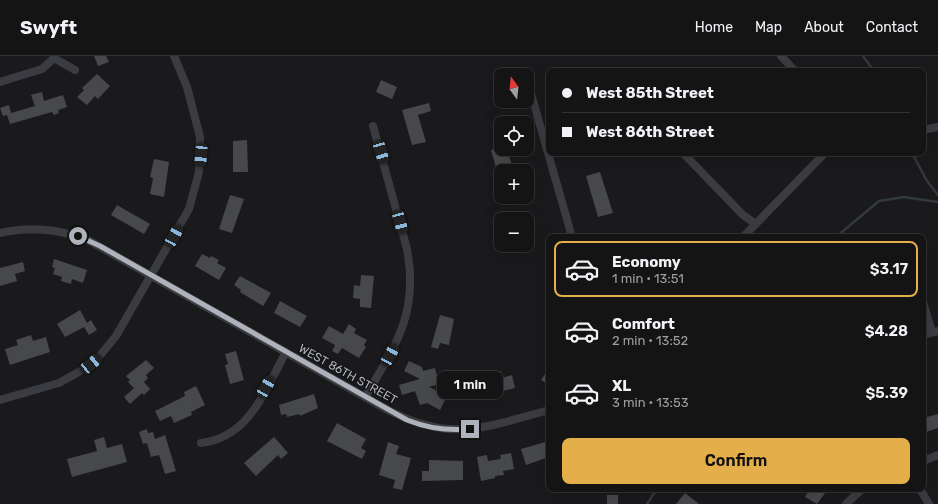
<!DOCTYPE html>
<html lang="en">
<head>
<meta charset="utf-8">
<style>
  body { margin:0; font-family:Rubik,sans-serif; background:#1d1d1e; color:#f1f3f6; height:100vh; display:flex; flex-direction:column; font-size:15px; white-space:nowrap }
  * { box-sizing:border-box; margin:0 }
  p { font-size:13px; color:#9d9ea0 }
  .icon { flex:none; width:22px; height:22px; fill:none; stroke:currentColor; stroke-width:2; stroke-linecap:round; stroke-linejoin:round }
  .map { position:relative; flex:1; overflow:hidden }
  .panel { position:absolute; left:546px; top:178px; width:380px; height:258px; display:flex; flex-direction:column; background:#141415; border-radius:8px; box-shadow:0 4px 16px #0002,0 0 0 1px #333334 }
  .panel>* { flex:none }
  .top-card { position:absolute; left:546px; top:12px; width:380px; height:88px; border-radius:8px; box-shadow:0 4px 16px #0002,0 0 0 1px #333334; display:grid; align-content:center; height:88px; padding:0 16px; background:#141415 }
  .needle { width:26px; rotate:345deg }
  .tools { position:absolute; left:494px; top:12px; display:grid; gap:8px }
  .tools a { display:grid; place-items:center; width:40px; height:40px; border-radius:8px; background:#141415; box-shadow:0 4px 16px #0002,0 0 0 1px #333334; font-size:20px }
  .end { position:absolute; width:18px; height:18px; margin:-9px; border:5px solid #aeb2bb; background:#111; box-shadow:0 0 0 2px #111 }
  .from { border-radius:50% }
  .bubble { position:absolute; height:28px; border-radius:8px; background:#141415; box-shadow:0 4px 16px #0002,0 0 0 1px #333334; font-size:13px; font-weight:600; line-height:28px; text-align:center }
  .car { position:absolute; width:12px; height:24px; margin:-12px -6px; border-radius:5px; box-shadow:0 0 3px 1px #0007; background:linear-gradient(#222 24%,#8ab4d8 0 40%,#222 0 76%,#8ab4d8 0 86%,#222 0) }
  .top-card b { display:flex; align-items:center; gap:14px; height:38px; font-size:15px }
  .top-card b+b { border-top:1px solid #333334 }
  .top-card i { width:10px; height:10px; background:#f1f3f6 }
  ul { padding:7px 0 0; list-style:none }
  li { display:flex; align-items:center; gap:12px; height:56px; margin:0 8px 6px; padding:0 8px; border:2px solid transparent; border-radius:8px }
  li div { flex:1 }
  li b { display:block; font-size:15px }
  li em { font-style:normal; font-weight:600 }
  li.active { border-color:#e4af4a }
  li>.icon { width:36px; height:36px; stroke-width:1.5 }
  .action { display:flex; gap:8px; margin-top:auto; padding:8px 16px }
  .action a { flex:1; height:46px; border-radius:8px; background:#e4af4a; color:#111; font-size:16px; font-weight:600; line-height:46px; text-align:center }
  header { display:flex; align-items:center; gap:24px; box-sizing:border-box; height:56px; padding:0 20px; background:#141415; border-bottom:1px solid #333334 }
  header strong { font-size:19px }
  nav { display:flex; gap:22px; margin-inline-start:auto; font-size:14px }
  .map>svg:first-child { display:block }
</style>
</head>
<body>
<header>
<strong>Swyft</strong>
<nav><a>Home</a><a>Map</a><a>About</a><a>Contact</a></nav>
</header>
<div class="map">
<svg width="938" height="448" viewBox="0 0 938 448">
  <rect width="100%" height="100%" fill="#1a1a1c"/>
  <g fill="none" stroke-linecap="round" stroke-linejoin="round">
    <!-- stream -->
    <path stroke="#31393f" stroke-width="2.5" d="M863 0 874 15
      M912 97 927 125 938 139
      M836 181 879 145 904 141 938 146
      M647 448 657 433"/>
  </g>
  <!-- building -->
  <path fill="#47484c" d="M94 0H106L109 6 98 10Z
    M97 18 110 30 98 43 95 40 87 49 77 41 84 34 82 32Z
    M381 24 397 31 392 43 376 36Z
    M42 36 44 45 63 39 67 51 58 54 59 57 54 59 52 56 10 68 7 59 3 60 0 52 9 49 11 57 35 50 31 39Z
    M429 47 431 55 418 59 426 86 412 89 402 54Z
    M247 84 248 116H233V85Z
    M501 91V93H511L513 99 509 100 514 115H497L491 94Z
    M154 103 169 106 164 141 150 138 153 122 150 121Z
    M600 116 613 157 598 161 586 120Z
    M230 139 244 143 232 177 219 173Z
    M117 149 150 168 144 178 111 159Z
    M202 198 210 202 211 200 219 204 217 207 226 212 219 224 195 210Z
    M54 203 87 214 83 227 72 223 71 228 61 225 62 221 53 218 55 212 52 211Z
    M23 206 25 215 15 218 17 225 0 230V212Z
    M361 219 374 220 371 252 360 251V243L353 242 354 229 360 230Z
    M240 220 271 237 263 250 240 236 241 234 234 229Z
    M280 245 307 260 300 271 274 257Z
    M80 254 87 267 91 264 97 274 89 279 84 271 65 281 57 268Z
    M440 259 454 263 449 289 440 287 438 293 431 291Z
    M349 268 356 273 354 277 367 284 364 289 366 291 359 302 342 292 338 298 332 295 335 289 322 282 329 270 343 278Z
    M31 279 33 285 46 281 50 296 10 309 5 293 18 289 16 284Z
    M236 295 244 324 230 328 225 309 228 308 225 298Z
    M146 304 154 312 146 319 148 322 144 326 150 333 144 339 142 337 130 348 124 341 134 332 128 326 130 324 126 320Z
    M409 305 422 311 423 315 435 312 439 328 429 331 447 340 440 354 427 347 420 349 415 335 402 339 399 329 420 323 404 315Z
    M549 312V329L541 324Z
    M501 315 502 322 512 319 515 332 484 340 481 327 495 323 494 317Z
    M196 330 205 349 191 356 192 359 174 367 171 360 160 365 155 355 185 340 184 336Z
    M314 338 318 352 300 360V358L287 361 286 358 281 359 279 349Z
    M938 358V372L923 377V362Z
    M337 367 366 383 361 392 366 395 362 403 327 385Z
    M147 373 148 377 153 376 155 383 165 379 176 415 165 418 159 399 151 401 147 387 143 388 139 376Z
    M104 381 107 392 122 388 127 406 72 421 67 403 97 395 94 384Z
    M274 381 288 397 281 403 278 399 256 420 244 407Z
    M549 385V401L526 409 521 393Z
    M388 386 399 390 396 398 411 402 402 434 393 432 395 424 379 419Z
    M511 397 514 413 503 415 504 419 495 420V422L481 425 477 401 487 399 488 405 501 403 500 399Z
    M429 404 463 405V424L422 425V415H429Z
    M810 433H828L817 448 805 441Z
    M685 437 699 448H676Z
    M607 439H618V448H607Z"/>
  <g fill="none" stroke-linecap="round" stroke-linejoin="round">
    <!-- street -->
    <path stroke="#3b3c41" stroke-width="8" d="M781 0 795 15
      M54 2 75 14
      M0 26 42 13 54 2
      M528 27 572 181
      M923 74 938 71
      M683 97 743 159 756 168
      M0 177C31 170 58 173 88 184L386 353C450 387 483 372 549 354
      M743 181 825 97
      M923 246 932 276
      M923 279 938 275
      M365 341C396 289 419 257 407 193L373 70
      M0 344 59 327 84 313 98 302 116 280 189 153 199 116 200 81 187 31 174 0
      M201 387C250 381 265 334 286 296
      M923 405 938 399
      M920 433 929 448
      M846 448 862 433"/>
  </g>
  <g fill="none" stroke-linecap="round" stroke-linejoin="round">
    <!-- route -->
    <path stroke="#aeb2bb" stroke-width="5" d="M78 180 100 190 407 364C427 372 448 375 470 373"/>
  </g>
  <g text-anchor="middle" stroke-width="3" stroke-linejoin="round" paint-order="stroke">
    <!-- street labels -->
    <g font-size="12" fill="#aeb2bb" stroke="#151517">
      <text transform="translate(348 318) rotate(29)" y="4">WEST 86TH STREET</text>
    </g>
  </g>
</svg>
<div class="tools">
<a><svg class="needle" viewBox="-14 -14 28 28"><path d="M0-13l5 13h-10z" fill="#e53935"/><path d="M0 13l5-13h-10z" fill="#9d9ea0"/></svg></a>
<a><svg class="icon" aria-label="locate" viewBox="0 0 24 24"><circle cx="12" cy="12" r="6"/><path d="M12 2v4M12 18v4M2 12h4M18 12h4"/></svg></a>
<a>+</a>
<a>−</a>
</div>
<i class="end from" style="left:78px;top:180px"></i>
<i class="end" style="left:470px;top:373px"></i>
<div class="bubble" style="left:437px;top:315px;width:66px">1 min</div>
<i class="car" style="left:381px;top:96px;rotate:164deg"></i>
<i class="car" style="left:201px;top:99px;rotate:185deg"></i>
<i class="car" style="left:400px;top:166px;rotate:165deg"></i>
<i class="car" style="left:174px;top:180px;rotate:29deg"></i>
<i class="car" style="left:390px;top:299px;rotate:29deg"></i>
<i class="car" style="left:91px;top:308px;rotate:51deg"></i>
<i class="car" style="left:266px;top:331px;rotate:30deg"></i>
<div class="top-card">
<b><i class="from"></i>West 85th Street</b>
<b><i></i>West 86th Street</b>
</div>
<section class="panel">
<ul>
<li class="active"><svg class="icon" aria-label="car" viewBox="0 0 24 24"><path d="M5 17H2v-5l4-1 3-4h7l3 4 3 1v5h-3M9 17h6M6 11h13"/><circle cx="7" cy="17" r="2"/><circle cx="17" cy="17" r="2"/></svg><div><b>Economy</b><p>1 min · 13:51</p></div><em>$3.17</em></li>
<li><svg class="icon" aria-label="car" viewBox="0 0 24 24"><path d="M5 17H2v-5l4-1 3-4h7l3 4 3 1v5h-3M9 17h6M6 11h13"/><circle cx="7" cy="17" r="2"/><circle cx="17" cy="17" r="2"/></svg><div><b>Comfort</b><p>2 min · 13:52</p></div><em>$4.28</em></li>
<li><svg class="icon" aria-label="car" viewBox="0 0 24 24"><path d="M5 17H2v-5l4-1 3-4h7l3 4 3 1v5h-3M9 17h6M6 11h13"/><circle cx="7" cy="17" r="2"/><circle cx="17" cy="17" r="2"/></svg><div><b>XL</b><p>3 min · 13:53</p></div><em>$5.39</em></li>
</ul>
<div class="action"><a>Confirm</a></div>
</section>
</div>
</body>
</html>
